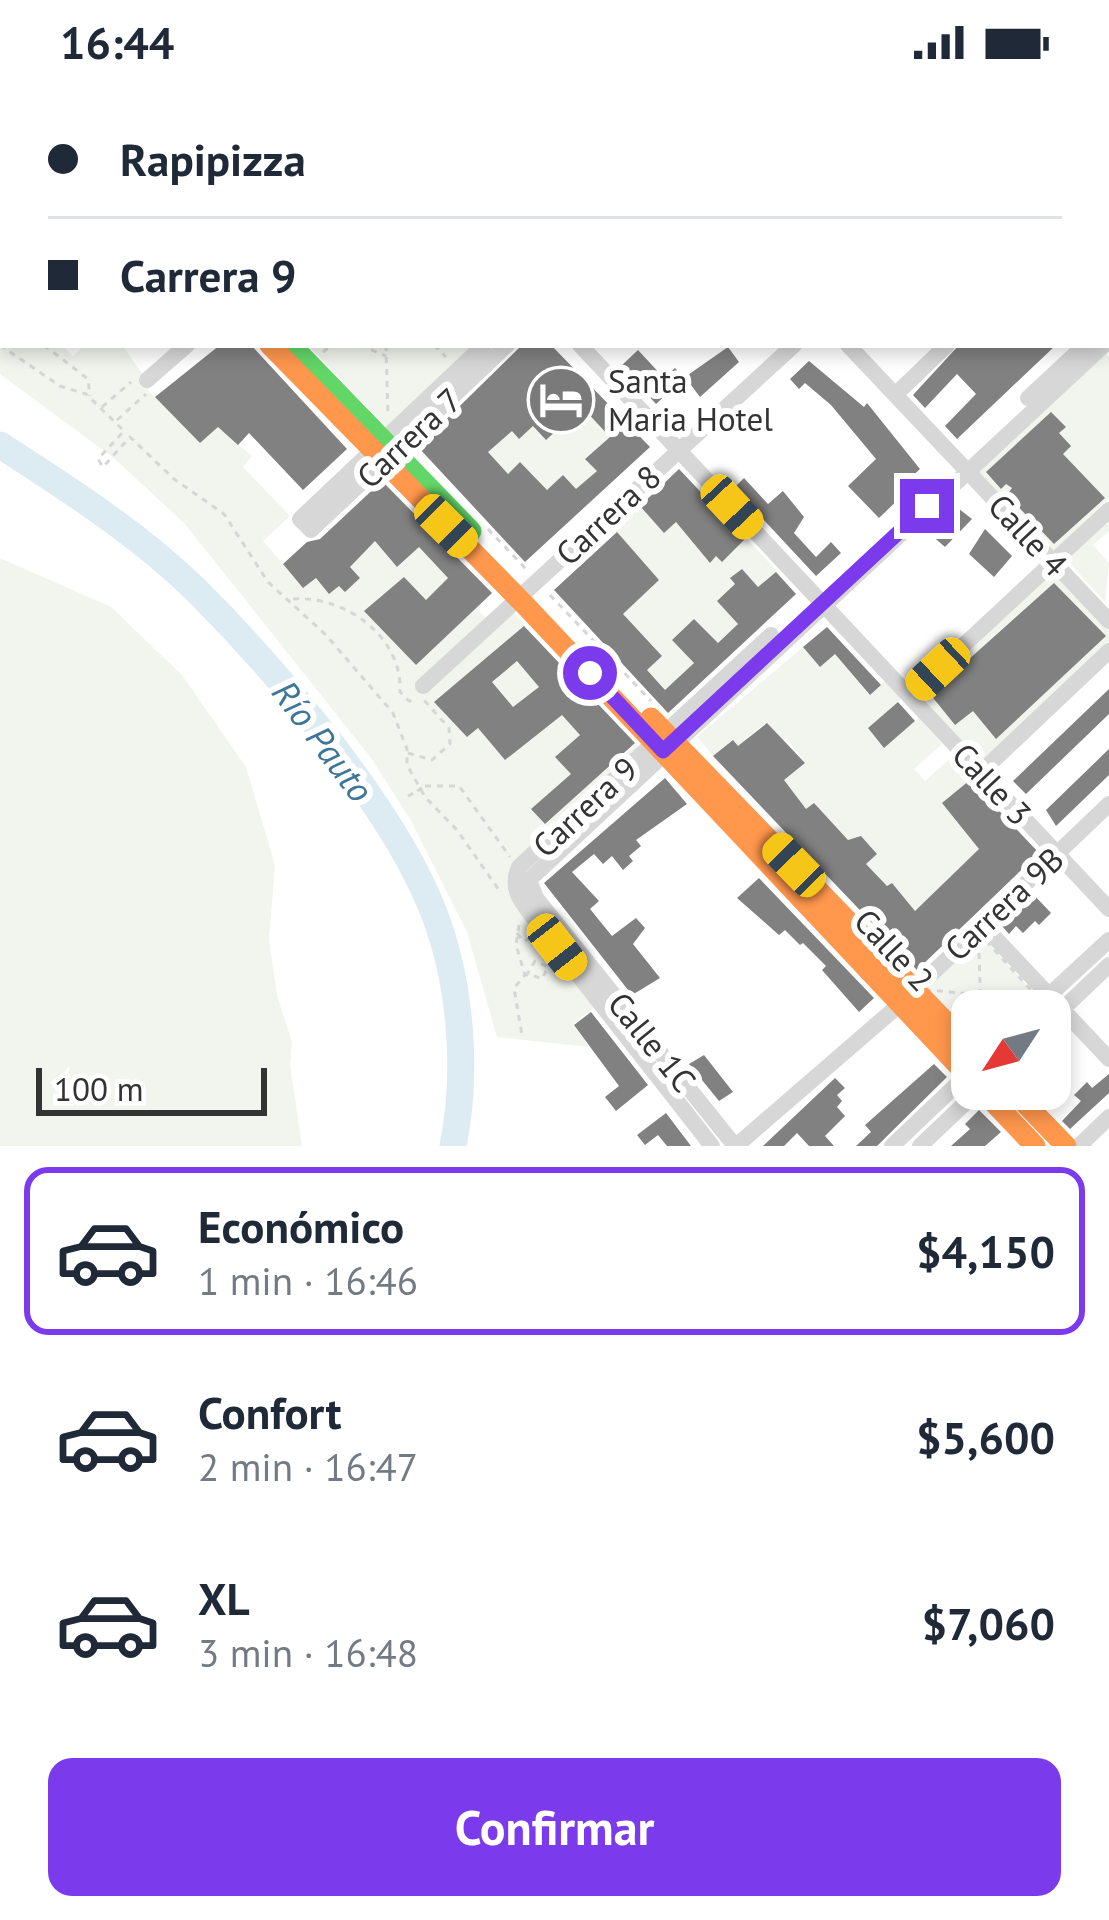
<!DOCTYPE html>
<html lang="es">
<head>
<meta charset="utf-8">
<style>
  body { margin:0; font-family:"PT Sans",sans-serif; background:#f6f6f7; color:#1f2937; height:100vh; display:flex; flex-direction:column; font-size:45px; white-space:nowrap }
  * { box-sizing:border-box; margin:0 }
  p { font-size:39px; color:#747a83 }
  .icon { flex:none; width:66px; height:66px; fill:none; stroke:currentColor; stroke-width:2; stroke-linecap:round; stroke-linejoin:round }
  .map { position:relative; height:1062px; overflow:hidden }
  .drawer { display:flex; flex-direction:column; background:#fff; flex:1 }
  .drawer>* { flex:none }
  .top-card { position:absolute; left:0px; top:0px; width:1110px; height:264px; box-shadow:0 6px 18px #0003; display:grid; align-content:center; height:264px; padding:0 48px; background:#fff }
  .needle { width:78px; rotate:234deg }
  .controls { position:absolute; left:951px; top:906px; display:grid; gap:24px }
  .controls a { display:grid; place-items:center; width:120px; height:120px; border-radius:24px; background:#fff; box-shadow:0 6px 18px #0003; font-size:60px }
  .scale { position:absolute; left:36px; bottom:30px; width:231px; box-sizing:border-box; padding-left:12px; border:6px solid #333; border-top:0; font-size:33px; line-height:42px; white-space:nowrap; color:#333; -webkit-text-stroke:9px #fff; paint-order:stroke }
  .end { position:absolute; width:54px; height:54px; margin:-27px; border:15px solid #7c3aed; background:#fff; box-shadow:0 0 0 6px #fff }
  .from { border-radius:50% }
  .car { position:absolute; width:36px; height:72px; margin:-36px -18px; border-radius:15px; box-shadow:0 0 9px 3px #0007; background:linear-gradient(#f5c518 24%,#345 0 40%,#f5c518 0 76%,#345 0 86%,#f5c518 0) }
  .top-card b { display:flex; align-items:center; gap:42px; height:114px; font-size:45px }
  .top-card b+b { border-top:3px solid #e0e1e3 }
  .top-card i { width:30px; height:30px; background:#1f2937 }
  ul { padding:21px 0 0; list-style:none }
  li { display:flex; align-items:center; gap:36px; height:168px; margin:0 24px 18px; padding:0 24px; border:6px solid transparent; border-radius:24px }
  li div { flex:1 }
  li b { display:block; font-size:45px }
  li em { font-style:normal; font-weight:700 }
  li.active { border-color:#7c3aed }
  li>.icon { width:108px; height:108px; stroke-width:1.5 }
  .button { display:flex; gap:24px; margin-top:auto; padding:24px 48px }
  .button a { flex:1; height:138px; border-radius:24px; background:#7c3aed; color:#fff; font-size:48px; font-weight:700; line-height:138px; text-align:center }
  .status { display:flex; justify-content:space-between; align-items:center; height:84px; padding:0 60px; background:#fff; direction:ltr }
  .status svg { height:33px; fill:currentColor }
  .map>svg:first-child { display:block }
</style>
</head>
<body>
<div class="status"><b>16:44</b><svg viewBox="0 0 49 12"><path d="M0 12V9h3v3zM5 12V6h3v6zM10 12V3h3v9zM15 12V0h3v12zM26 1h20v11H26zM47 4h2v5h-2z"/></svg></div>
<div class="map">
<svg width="1109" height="1062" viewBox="0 0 1109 1062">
  <rect width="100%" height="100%" fill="#fff"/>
  <!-- green -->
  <path fill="#f1f5ed" d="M0 200 3 261H61L73 272 85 261H122L151 302 148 306 200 358 218 343 252 372 243 383 290 432 263 457 303 503 316 494 329 509 339 502 346 507 360 494 330 460 365 467 395 437 389 474 398 483 419 463 448 494 413 540 383 510 365 527 416 581 476 524 487 535 514 529 525 541 435 618 467 653 478 644 505 676 536 652 491 600 517 576 539 603 552 638 562 631 591 640 556 673 585 704 636 660 642 666 522 776 598 920 573 940 589 963 497 953 467 848 410 735 371 674 185 440 115 375 0 290Z
    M308 261H477L387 344Z
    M1104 267 1109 273V414L1051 470 973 386Z
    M504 310 519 354 533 342 582 323 610 353 585 374 597 387 576 405 563 391 547 406 521 379 508 390 488 368Z
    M640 422 664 448 676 438 709 478 716 472 722 477 746 454 777 487 752 519 758 503 742 485 731 494 735 500 717 517 738 540 718 559 694 535 672 556 694 579 665 606 647 586 662 572 645 553 612 530 629 537 623 530 659 496 614 446Z
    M1109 435V447L1093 461 1109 479 1105 518 1066 475Z
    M0 474 111 523 182 591 246 683 275 781 269 856 277 911 292 958 290 981 302 1062H0Z
    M1053 486 1109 545V561L983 679 918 611Z
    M803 563 820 582 835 570 869 611 885 597 901 615 868 644 885 663 919 634 942 660 914 685 925 697 953 672 973 694 943 719 979 765 915 827 892 799 887 802 866 780 877 770 862 753 848 756 815 720 806 725 797 713 790 718 778 701 805 679 786 654 782 657 766 639 748 653 744 669 732 656 713 672 697 653Z
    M978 848 1041 917 1030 927H972V960L919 905Z"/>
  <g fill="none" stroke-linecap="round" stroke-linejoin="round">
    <!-- river -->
    <path stroke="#ddebf3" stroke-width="27" d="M0 361C70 406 145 454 204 514 281 592 395 727 434 829 461 899 468 989 453 1062"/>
  </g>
  <!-- building -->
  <path fill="#818181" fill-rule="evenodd" d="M220 261H251L347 365 303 406 249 349 238 361 218 343 200 359 155 313Z
    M522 261H551L650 363 525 478 418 363ZM582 323 610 353 585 375 597 387 576 405 563 391 547 406 520 378 508 390 488 368 512 347 519 355 533 342 546 356Z
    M959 261H1056L957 355 945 342 976 310 957 290 925 324 913 311Z
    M728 263 739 278 700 313 685 293Z
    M638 266 664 294 675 284 684 294 656 320 621 282Z
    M809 277 864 323 867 319 920 385 900 404 905 409 879 434 848 402 876 375 831 321 805 299 799 305 790 295Z
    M1051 328 1066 343 1059 349 1071 362 1063 370 1105 414 1054 460 1007 411 1012 404 1006 400 1001 405 986 388Z
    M679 385 745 455 722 478 716 472 710 479 676 438 664 449 640 422Z
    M744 394 768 420 783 407 804 433 794 449 816 473 831 458 841 469 816 492 734 404Z
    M382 397 492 509 416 581 364 527 404 493 426 516 448 494 419 463 397 483 375 457 350 483 360 494 345 508 339 502 329 510 316 494 303 504 283 480 307 458 320 455Z
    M954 421 972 435 945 463 929 449Z
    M985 445 1012 472 994 493 969 470Z
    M617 448 659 496 623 530 662 572 647 586 665 606 694 579 672 556 694 535 718 559 738 540 717 517 735 500 730 494 742 485 758 503 776 488 796 510 668 629 554 506Z
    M1054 499 1106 552 996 655 973 627 955 641 930 610Z
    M524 542 635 659 545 740 531 725 571 690 555 673 580 651 562 631 505 676 478 644 467 653 434 618ZM517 577 539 603 513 623 492 598Z
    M827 543 881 601 870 611 835 570 820 583 803 563Z
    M1109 605V630L1026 710 1013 697Z
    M898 618 915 637 884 664 868 644Z
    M767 639 805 679 784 696 806 725 814 719 848 756 861 752 877 770 866 780 887 802 892 799 915 827 979 765 942 719 970 696 1039 769 917 886 713 672 733 656 738 662Z
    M1109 665V691L1056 742 1046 726Z
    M665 694 687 720 636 756 641 762 629 772 633 777 623 786 612 772 603 780 594 770 572 788 599 817 590 825 612 852 636 834 645 844 633 860 660 894 632 911 544 799Z
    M759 794 874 914 859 928 822 886 826 882 803 859 800 861 785 846 779 851 737 814Z
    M1033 810 1051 829 1039 841 1035 837 1023 849 1016 842 1009 850 1001 841Z
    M591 928 648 1001 616 1027 605 1013 619 1002 574 941Z
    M704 971 733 1008 719 1017 689 980Z
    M934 980 947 993 877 1062H856L871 1048 865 1041Z
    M1109 990V1009L1070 1045 1062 1037 1081 1017 1074 1011 1087 998 1092 1004Z
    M835 994 845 1004 837 1011 842 1017 837 1023 845 1032 825 1052 834 1062H809L797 1049 784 1062H763Z
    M979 1026 1001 1048 985 1062H951L970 1045 965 1040Z
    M666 1029 691 1062H667L658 1051 645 1061 637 1051Z"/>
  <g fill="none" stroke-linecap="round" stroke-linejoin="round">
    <!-- path -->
    <path stroke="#d6d6d6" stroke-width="3" stroke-dasharray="6 6" stroke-linecap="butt" d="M62 0 65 3
      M0 233 3 235
      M0 261 60 302 86 310 124 347 98 375 103 383 130 353 174 395 224 430 268 498 326 551 393 629 407 665V681L425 713 457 746 501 809
      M44 261 88 295 90 312
      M360 261 386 272
      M386 261 388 332
      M434 261 446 273
      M323 268 332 261
      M102 323 131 298
      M117 336 146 310
      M488 445 527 486
      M550 511 651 617
      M293 515C345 511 403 553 400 608L409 617 417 616
      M408 669 432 676 450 660 449 644 424 616
      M425 702H459L510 773
      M408 712 417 707
      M519 841 516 861 525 891 514 904 522 951
      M978 848 1041 917 919 905Z
      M517 849 523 857 532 854
      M979 869 981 927
      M526 892 535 877 548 883 542 895 529 890"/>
    <!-- street -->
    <path stroke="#d7d7d7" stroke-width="16" d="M335 0 338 3
      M604 0 607 3
      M874 0 876 3
      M168 3 171 0
      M765 3 769 0
      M790 3 793 0
      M1083 3 1087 0
      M1107 26 1109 28
      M1107 113 1109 111
      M0 163 3 160
      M1107 240 1109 239
      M484 261 300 435 311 446 507 261
      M580 261 1109 825
      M848 261 1109 537
      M147 296 187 261
      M895 311 947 261
      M1028 314 1085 261
      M423 602 794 261
      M909 612 1109 426
      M981 688 1109 567
      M981 839 1109 975
      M1032 927 1109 856
      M1050 937 1109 881
      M712 1062 536 837C522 818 509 806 519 783L771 551
      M735 1062 536 814 529 796 1104 261
      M736 1062 899 921 1109 720
      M892 1062 972 986
      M920 1062 980 1005
      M1079 1062 1109 1033"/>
    <!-- fast -->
    <path stroke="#63d668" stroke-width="21" d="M457 3 460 0
      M291 261 471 447"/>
    <!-- slow -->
    <path stroke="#ff974d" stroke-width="21" d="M22 0 25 3
      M270 261 525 521 972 996
      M651 634 972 965
      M981 1005 1035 1062
      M1011 1005 1066 1062"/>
    <!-- path-bridge -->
    <path stroke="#d6d6d6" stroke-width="3" stroke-dasharray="6 6" stroke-linecap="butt" d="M417 707 425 702"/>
  </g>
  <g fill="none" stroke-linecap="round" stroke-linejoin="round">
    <!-- route -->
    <path stroke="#7c3aed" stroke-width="15" d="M590 589 663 667 927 422"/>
  </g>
  <!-- icons -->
  <defs>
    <g id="hotel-disc" transform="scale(3.45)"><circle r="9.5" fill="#7a7a7a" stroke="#fff"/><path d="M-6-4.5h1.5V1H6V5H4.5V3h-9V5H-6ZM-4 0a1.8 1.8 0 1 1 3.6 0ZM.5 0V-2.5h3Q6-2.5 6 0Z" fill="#fff"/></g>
  </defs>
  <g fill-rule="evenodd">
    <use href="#hotel-disc" x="561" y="316"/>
  </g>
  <g text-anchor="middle" stroke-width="12" stroke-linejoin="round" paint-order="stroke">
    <!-- poi labels -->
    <g font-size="33" fill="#333" stroke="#fff" text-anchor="start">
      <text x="608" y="309">Santa<tspan x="608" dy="38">Maria Hotel</tspan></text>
    </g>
    <!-- street labels -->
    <g font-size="33" fill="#333" stroke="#fff">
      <text transform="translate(409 354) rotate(-43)" y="12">Carrera 7</text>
      <text transform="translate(608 431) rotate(-43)" y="12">Carrera 8</text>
      <text transform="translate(1028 451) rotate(47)" y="12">Calle 4</text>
      <text transform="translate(992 700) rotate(47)" y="12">Calle 3</text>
      <text transform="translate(585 723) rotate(-43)" y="12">Carrera 9</text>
      <text transform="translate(1004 820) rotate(-43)" y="12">Carrera 9B</text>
      <text transform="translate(894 866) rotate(47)" y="12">Calle 2</text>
      <text transform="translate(652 958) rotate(51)" y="12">Calle 1C</text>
    </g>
    <!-- water labels -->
    <g font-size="36" font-style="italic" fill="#3f7597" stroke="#fff">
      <text transform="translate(323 657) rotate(53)" y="13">Río Pauto</text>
    </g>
  </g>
</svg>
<div class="controls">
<a><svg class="needle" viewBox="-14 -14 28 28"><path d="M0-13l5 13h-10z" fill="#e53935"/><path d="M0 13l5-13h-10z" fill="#747a83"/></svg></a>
</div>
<div class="scale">100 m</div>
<i class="end from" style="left:590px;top:589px"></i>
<i class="end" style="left:927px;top:422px"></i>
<i class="car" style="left:732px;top:423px;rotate:137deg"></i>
<i class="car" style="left:446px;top:442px;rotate:135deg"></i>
<i class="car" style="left:938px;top:585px;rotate:227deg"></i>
<i class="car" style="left:794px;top:781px;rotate:316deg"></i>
<i class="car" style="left:557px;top:863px;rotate:142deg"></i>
<div class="top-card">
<b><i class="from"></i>Rapipizza</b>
<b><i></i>Carrera 9</b>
</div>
</div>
<section class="drawer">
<ul>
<li class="active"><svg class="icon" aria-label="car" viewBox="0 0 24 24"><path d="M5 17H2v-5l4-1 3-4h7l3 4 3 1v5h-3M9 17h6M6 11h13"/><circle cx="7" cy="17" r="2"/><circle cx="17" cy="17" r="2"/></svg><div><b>Económico</b><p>1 min · 16:46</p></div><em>$4,150</em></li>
<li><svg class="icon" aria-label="car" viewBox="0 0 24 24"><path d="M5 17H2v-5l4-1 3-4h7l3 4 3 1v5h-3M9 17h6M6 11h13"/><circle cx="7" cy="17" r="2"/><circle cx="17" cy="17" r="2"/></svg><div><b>Confort</b><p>2 min · 16:47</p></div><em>$5,600</em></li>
<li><svg class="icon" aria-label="car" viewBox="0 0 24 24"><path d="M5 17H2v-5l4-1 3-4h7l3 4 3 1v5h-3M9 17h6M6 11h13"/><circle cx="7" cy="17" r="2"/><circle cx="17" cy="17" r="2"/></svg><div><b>XL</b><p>3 min · 16:48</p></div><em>$7,060</em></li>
</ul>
<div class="button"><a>Confirmar</a></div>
</section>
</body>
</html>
